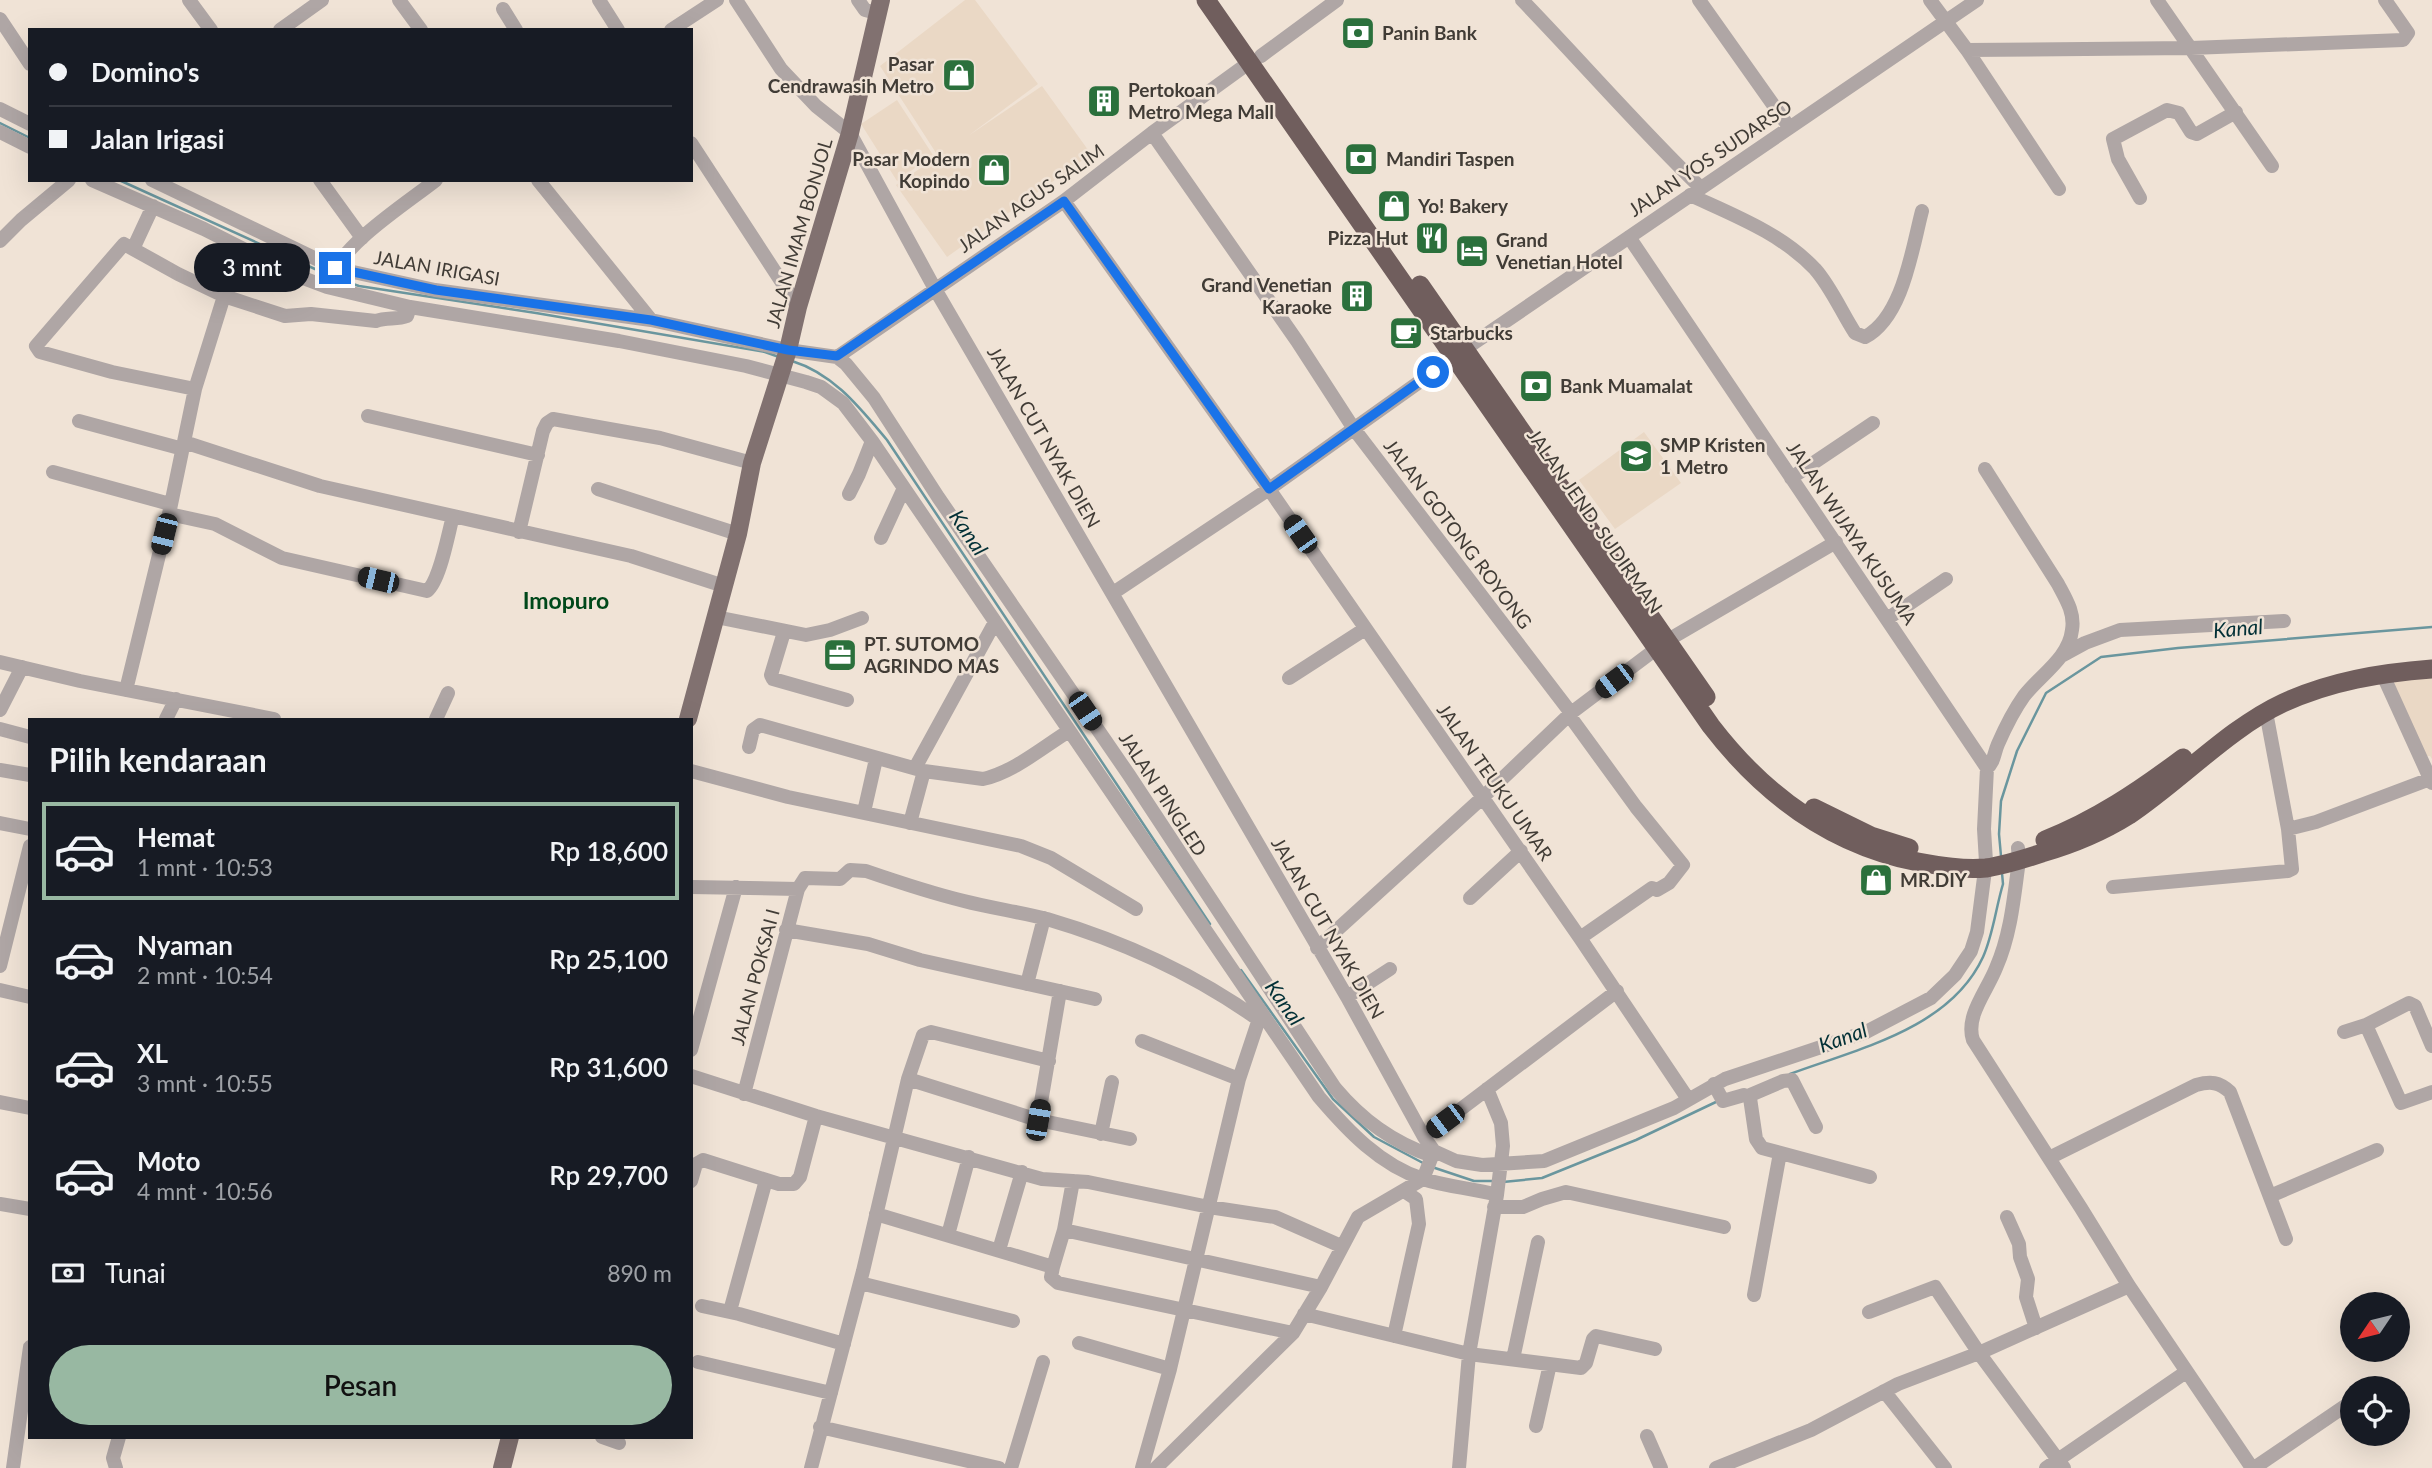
<!DOCTYPE html>
<html lang="id">
<head>
<meta charset="utf-8">
<style>
  body { margin:0; font-family:Lato,sans-serif; background:#20242c; color:#f1f3f6; height:100vh; display:flex; flex-direction:column; font-size:26px; white-space:nowrap }
  * { box-sizing:border-box; margin:0 }
  p { font-size:23px; color:#9ea1a6 }
  .icon { flex:none; width:38px; height:38px; fill:none; stroke:currentColor; stroke-width:2; stroke-linecap:round; stroke-linejoin:round }
  .map { position:relative; flex:1; overflow:hidden }
  .side { position:absolute; left:28px; top:718px; width:665px; height:721px; display:flex; flex-direction:column; background:#171b24; border-radius:0px; box-shadow:0 7px 28px #0002 }
  .side>* { flex:none }
  .banner { position:absolute; left:28px; top:28px; width:665px; height:154px; border-radius:0px; box-shadow:0 7px 28px #0002; display:grid; align-content:center; height:154px; padding:0 21px; background:#171b24 }
  .needle { width:46px; rotate:235deg }
  .fabs { position:absolute; left:2340px; top:1292px; display:grid; gap:14px }
  .fabs a { display:grid; place-items:center; width:70px; height:70px; border-radius:50%; background:#171b24; box-shadow:0 7px 28px #0002; font-size:35px }
  .end { position:absolute; width:32px; height:32px; margin:-16px; border:9px solid #1a73e8; background:#fff; box-shadow:0 0 0 4px #fff }
  .from { border-radius:50% }
  .bubble { position:absolute; height:49px; border-radius:24px; background:#171b24; box-shadow:0 7px 28px #0002; font-size:23px; font-weight:600; line-height:49px; text-align:center }
  .car { position:absolute; width:21px; height:42px; margin:-21px -10px; border-radius:9px; box-shadow:0 0 5px 2px #0007; background:linear-gradient(#222 24%,#8ab4d8 0 40%,#222 0 76%,#8ab4d8 0 86%,#222 0) }
  .banner b { display:flex; align-items:center; gap:24px; height:66px; font-size:26px }
  .banner b+b { border-top:2px solid #363941 }
  .banner i { width:18px; height:18px; background:#f1f3f6 }
  ul { padding:0; list-style:none }
  li { display:flex; align-items:center; gap:21px; height:98px; margin:0 14px 10px; padding:0 7px; border:4px solid transparent; border-radius:0px }
  li div { flex:1 }
  li b { display:block; font-size:26px }
  li em { font-style:normal; font-weight:600 }
  li.active { border-color:#98b8a2 }
  li>.icon { width:63px; height:63px; stroke-width:1.5 }
  h2 { padding:0 21px; font-size:32px; line-height:84px }
  .pay { display:flex; align-items:center; gap:18px; height:77px; padding:0 21px; font-size:26px }
  .pay p { margin-inline-start:auto }
  .button { display:flex; gap:14px; margin-top:auto; padding:14px 21px }
  .button a { flex:1; height:80px; border-radius:42px; background:#98b8a2; color:#111; font-size:28px; font-weight:600; line-height:80px; text-align:center }
  .map>svg:first-child { display:block }
</style>
</head>
<body>
<div class="map">
<svg width="2432" height="1468" viewBox="0 0 2432 1468">
  <rect width="100%" height="100%" fill="#f0e3d6"/>
  <!-- built -->
  <path fill="#ead8c5" d="M965 0H975L1038 84 968 136 1042 86 1091 154 947 257 896 185 938 156 880 66Z
    M897 100 933 155 897 181 861 124Z
    M1644 432 1681 483 1615 529 1579 480Z
    M2432 671V759L2430 756H2425L2394 684 2398 674Z"/>
  <g fill="none" stroke-linecap="round" stroke-linejoin="round">
    <!-- stream -->
    <path stroke="#6a969e" stroke-width="2.5" d="M0 123 30 138
      M119 180 326 274
      M335 278 359 286 536 313 765 352 779 357
      M792 361C834 374 860 408 887 440L1210 924
      M2001 856 1999 834 2001 801 2017 751 2046 693 2101 657 2178 648 2432 627
      M1241 970 1333 1099 1374 1137 1423 1163
      M1790 1074C1857 1049 1950 1029 1983 957 1993 935 1996 907 2003 884L2002 873
      M1432 1167 1474 1181H1493
      M1503 1182 1542 1178 1636 1140 1718 1101"/>
    <!-- minor -->
    <path stroke="#afa6a5" stroke-width="14" d="M189 0 211 30
      M399 0 421 30
      M599 0 618 30
      M736 0 781 69 816 106 850 133 935 289 1347 997 1424 1137 1434 1151 1456 1161 1482 1165 1544 1161 1674 1108 1725 1079 1866 1032 1931 998 1955 975 1971 951 1977 932 1986 862 1984 829 1987 768 1629 237
      M858 0 865 10 877 13
      M1522 0C1582 62 1639 128 1701 188
      M1699 0 1789 127
      M1930 0 1967 50 2191 48 2403 40 2408 33 2385 0
      M2157 0 2272 166
      M503 9 516 30
      M0 19 30 64
      M280 30 322 0
      M671 30 717 0
      M1967 50 2059 189
      M1261 56 1337 0
      M0 109 30 124
      M0 132 30 147
      M1152 133 1297 341 1354 429 1571 713
      M691 143 798 307
      M92 180 204 229 295 275 327 287 410 307 619 341 746 366 806 382 821 387 843 403 872 441 1319 1097C1348 1131 1380 1165 1423 1179 1447 1187 1473 1188 1497 1195
      M152 180 335 268 435 290 651 320
      M320 180 362 238
      M538 180 651 320 788 350 837 357 1064 201 1152 133 1250 62
      M1690 195C1733 215 1781 233 1815 269 1831 287 1842 313 1855 333L1865 337C1903 317 1912 249 1922 211
      M2140 198 2118 159 2113 139 2167 110 2179 113 2191 132 2197 134 2236 112
      M1064 201 1269 489 1580 938 1688 1099
      M0 241 21 220 69 180
      M133 249 153 206
      M332 275C347 241 407 203 436 180
      M1465 349 1977 0
      M837 357 846 364 874 398 938 497 1129 775 1335 1088C1362 1120 1392 1142 1432 1156
      M195 389 112 372 40 352 36 346 124 244 178 274 224 296 285 316 311 314 376 321C386 317 397 320 407 316L410 307
      M368 416 538 455
      M79 421 183 449
      M184 442 320 486 631 556 724 586
      M1985 469 2058 584C2066 599 2075 613 2072 630 2069 658 2040 675 2024 696 2014 710 2005 728 1998 744 1994 753 1994 763 1987 768
      M53 472 170 504
      M1791 478 1873 423
      M598 489 738 534
      M849 494 859 474 872 441
      M169 514 215 524 282 558 427 591C440 581 448 534 453 516
      M519 532 543 431 547 423 553 419 660 438 752 463
      M881 538 904 488
      M1113 593 1269 489 1453 358
      M716 617 806 635 830 630 862 618
      M1887 619 1946 579
      M784 632 771 675 773 679 847 700
      M1668 640 1836 542
      M2063 655 2085 643 2120 630 2284 621
      M0 662 80 681 274 719
      M2382 673 2432 783
      M1289 678 1365 629
      M126 690 169 514 195 389 224 296
      M0 710 22 667
      M1569 715 1636 807 1683 865 1669 883 1657 890 1652 888 1580 938
      M166 719 176 699
      M436 719 448 693
      M0 729 30 737
      M749 747 753 730 760 725 924 771 983 779C1014 772 1043 747 1069 731
      M915 768 995 622
      M0 770 30 775
      M691 771 788 797 1021 846 1051 858 1136 909
      M864 812 876 759
      M0 823 30 829
      M910 823 924 771
      M2288 829 2316 822 2430 779
      M2018 848 2019 860C2014 897 2011 934 1996 968 1987 991 1965 1016 1973 1040L2081 1208 2129 1286 2252 1468
      M691 887 798 889
      M2113 887 2288 871 2292 869 2288 829 2266 712
      M1470 898 1521 851
      M786 930 868 944 920 960 1095 999
      M1317 948 1482 798 1571 713 1656 649
      M0 966 30 846
      M1027 984 1044 918
      M0 990 30 997
      M1347 997 1390 969
      M2366 1025 2401 1103 2432 1092
      M2344 1032 2366 1025 2409 1003 2415 1006 2432 1046
      M1142 1041 1239 1079
      M691 1050 736 887
      M691 1076 816 1116 1042 1179 1088 1182 1209 1207 1275 1217 1341 1246
      M908 1079 1038 1120 1130 1139
      M1714 1084 1723 1101 1744 1095 1750 1098 1756 1139 1762 1148 1870 1177
      M744 1094 798 889 805 878 840 879 850 870 866 871C898 882 931 893 964 901 991 908 1020 912 1047 919 1122 941 1196 975 1259 1020
      M1748 1096 1783 1081 1792 1080 1816 1127
      M0 1102 30 1108
      M1038 1120 1060 991
      M1101 1134 1112 1082
      M1424 1137 1617 991
      M2049 1158 2196 1085C2211 1081 2219 1082 2230 1092L2286 1239
      M691 1181 696 1164 703 1160 779 1184H794L800 1177 816 1116
      M2270 1196 2377 1150
      M0 1204 30 1209
      M1494 1207H1523L1542 1199 1566 1192 1724 1227
      M876 1214 1053 1267 1051 1277 1058 1283 1293 1333
      M2007 1217 2019 1244 2020 1257 2028 1279 2026 1297 2036 1328
      M1064 1230 1321 1287
      M948 1235 969 1157
      M999 1250 1022 1172
      M1053 1267 1064 1230 1073 1181
      M860 1283 1013 1321
      M1754 1295 1780 1153
      M702 1306 739 1314 844 1344
      M730 1311 766 1180
      M1869 1312 1935 1287 1979 1353 2064 1468
      M1304 1314 1469 1354 1581 1368 1586 1363 1593 1339 1596 1336 1655 1349
      M1394 1336 1419 1224 1416 1199 1404 1191
      M1079 1343 1170 1369
      M1513 1359 1538 1242
      M698 1362 831 1393
      M1884 1391 1945 1468
      M1536 1426 1550 1364
      M820 1427 999 1468
      M1647 1436 1661 1468
      M602 1437 619 1443
      M13 1468 30 1347
      M116 1468 113 1458 119 1437
      M811 1468 863 1271 908 1079 923 1035 931 1032 1049 1061
      M1011 1468 1043 1362
      M1142 1468 1170 1369 1239 1079 1261 1013
      M1156 1468 1293 1333 1321 1287 1358 1217 1423 1179 1434 1151
      M1459 1468 1469 1354 1497 1195 1503 1146 1501 1123 1487 1089
      M1716 1468 1811 1430 1898 1384 1979 1353 2129 1286
      M2046 1468 2186 1372
      M2254 1468 2348 1404"/>
    <!-- major -->
    <path stroke="#817170" stroke-width="18" d="M688 719 738 534 752 463 788 350 798 307 850 133 881 0
      M502 1468 510 1437"/>
    <!-- highway -->
    <path stroke="#705e5d" stroke-width="19" d="M1206 0 1711 726C1764 795 1831 845 1918 862 1940 866 1963 870 1986 868 2005 865 2024 859 2042 853 2073 844 2102 832 2129 815 2180 781 2229 728 2283 703 2331 681 2380 673 2432 669
      M1420 285 1706 697
      M1814 808 1871 836 1909 848
      M2045 840C2096 820 2139 791 2183 758"/>
  </g>
  <g fill="none" stroke-linecap="round" stroke-linejoin="round">
    <!-- route -->
    <path stroke="#1a73e8" stroke-width="9" d="M335 268 436 290 651 320 788 350 837 356 1064 201 1269 489 1433 372"/>
  </g>
  <!-- icons -->
  <defs>
    <g id="bank-square" transform="scale(1.75)"><rect x="-9" y="-9" width="18" height="18" rx="4" fill="#2b703c" stroke="#f0e3d6"/><path d="M-6-4H6V4H-6ZM0-2.3a2.3 2.3 0 1 0 0 4.6a2.3 2.3 0 1 0 0-4.6Z" fill="#fff"/></g>
    <g id="shop-square" transform="scale(1.75)"><rect x="-9" y="-9" width="18" height="18" rx="4" fill="#2b703c" stroke="#f0e3d6"/><path d="M-5-2.5h2.3a2.7 3.5 0 0 1 5.4 0H5L5.5 6h-11ZM-1.5-2.5h3a1.5 2.3 0 0 0-3 0Z" fill="#fff"/></g>
    <g id="building-square" transform="scale(1.75)"><rect x="-9" y="-9" width="18" height="18" rx="4" fill="#2b703c" stroke="#f0e3d6"/><path d="M-4-6H4V6H1V3H-1V6H-4ZM-2.5-4.3h1.7v1.8h-1.7ZM.8-4.3h1.7v1.8H.8ZM-2.5-1h1.7V.8h-1.7ZM.8-1h1.7V.8H.8Z" fill="#fff"/></g>
    <g id="restaurant-square" transform="scale(1.75)"><rect x="-9" y="-9" width="18" height="18" rx="4" fill="#2b703c" stroke="#f0e3d6"/><path d="M-5-6h1v4h1v-4h1v4h1v-4h1v5L-1.5 .5V6h-2V.5L-5-1ZM5-6V6H3V1.5H1.5Q1.5-4 5-6Z" fill="#fff"/></g>
    <g id="hotel-square" transform="scale(1.75)"><rect x="-9" y="-9" width="18" height="18" rx="4" fill="#2b703c" stroke="#f0e3d6"/><path d="M-6-4.5h1.5V1H6V5H4.5V3h-9V5H-6ZM-4 0a1.8 1.8 0 1 1 3.6 0ZM.5 0V-2.5h3Q6-2.5 6 0Z" fill="#fff"/></g>
    <g id="cafe-square" transform="scale(1.75)"><rect x="-9" y="-9" width="18" height="18" rx="4" fill="#2b703c" stroke="#f0e3d6"/><path d="M-5.5-4.5H6V0H3Q3 3.5 0 3.5H-2.5Q-5.5 3.5-5.5 0ZM3-3.2v2h1.7v-2ZM-6 4.5H4V6H-6Z" fill="#fff"/></g>
    <g id="school-square" transform="scale(1.75)"><rect x="-9" y="-9" width="18" height="18" rx="4" fill="#2b703c" stroke="#f0e3d6"/><path d="M0-5L7-2L0 1L-7-2ZM-4 1L0 2.5L4 1V4Q0 6-4 4Z" fill="#fff"/></g>
    <g id="office-square" transform="scale(1.75)"><rect x="-9" y="-9" width="18" height="18" rx="4" fill="#2b703c" stroke="#f0e3d6"/><path d="M-6-3h4V-5.5h4V-3h4V5H-6ZM-1-4.5V-3h2v-1.5ZM-6 0V1H6V0Z" fill="#fff"/></g>
  </defs>
  <g fill-rule="evenodd">
    <use href="#bank-square" x="1358" y="33"/>
    <use href="#shop-square" x="959" y="75"/>
    <use href="#building-square" x="1104" y="101"/>
    <use href="#bank-square" x="1361" y="159"/>
    <use href="#shop-square" x="994" y="170"/>
    <use href="#shop-square" x="1394" y="206"/>
    <use href="#restaurant-square" x="1432" y="238"/>
    <use href="#hotel-square" x="1472" y="251"/>
    <use href="#building-square" x="1357" y="296"/>
    <use href="#cafe-square" x="1406" y="333"/>
    <use href="#bank-square" x="1536" y="386"/>
    <use href="#school-square" x="1636" y="456"/>
    <use href="#office-square" x="840" y="655"/>
    <use href="#shop-square" x="1876" y="880"/>
  </g>
  <g text-anchor="middle" stroke-width="5" stroke-linejoin="round" paint-order="stroke">
    <!-- poi labels -->
    <g font-size="19" font-weight="bold" fill="#413c36" stroke="#f0e3d6" text-anchor="start">
      <text x="1382" y="40">Panin Bank</text>
      <text x="934" y="71" text-anchor="end">Pasar<tspan x="934" dy="22">Cendrawasih Metro</tspan></text>
      <text x="1128" y="97">Pertokoan<tspan x="1128" dy="22">Metro Mega Mall</tspan></text>
      <text x="970" y="166" text-anchor="end">Pasar Modern<tspan x="970" dy="22">Kopindo</tspan></text>
      <text x="1386" y="166">Mandiri Taspen</text>
      <text x="1418" y="213">Yo! Bakery</text>
      <text x="1408" y="245" text-anchor="end">Pizza Hut</text>
      <text x="1496" y="247">Grand<tspan x="1496" dy="22">Venetian Hotel</tspan></text>
      <text x="1332" y="292" text-anchor="end">Grand Venetian<tspan x="1332" dy="22">Karaoke</tspan></text>
      <text x="1430" y="340">Starbucks</text>
      <text x="1560" y="393">Bank Muamalat</text>
      <text x="1660" y="452">SMP Kristen<tspan x="1660" dy="22">1 Metro</tspan></text>
      <text x="864" y="651">PT. SUTOMO<tspan x="864" dy="22">AGRINDO MAS</tspan></text>
      <text x="1900" y="887">MR.DIY</text>
    </g>
    <!-- street labels -->
    <g font-size="19" fill="#413c36" stroke="#f0e3d6">
      <text transform="translate(1710 158) rotate(-34)" y="7">JALAN YOS SUDARSO</text>
      <text transform="translate(1031 198) rotate(-35)" y="7">JALAN AGUS SALIM</text>
      <text transform="translate(799 233) rotate(-74)" y="7">JALAN IMAM BONJOL</text>
      <text transform="translate(437 268) rotate(10)" y="7">JALAN IRIGASI</text>
      <text transform="translate(1044 437) rotate(60)" y="7">JALAN CUT NYAK DIEN</text>
      <text transform="translate(1595 521) rotate(55)" y="7">JALAN JEND. SUDIRMAN</text>
      <text transform="translate(1852 533) rotate(56)" y="7">JALAN WIJAYA KUSUMA</text>
      <text transform="translate(1458 534) rotate(53)" y="7">JALAN GOTONG ROYONG</text>
      <text transform="translate(1495 782) rotate(55)" y="7">JALAN TEUKU UMAR</text>
      <text transform="translate(1163 794) rotate(57)" y="7">JALAN PINGLED</text>
      <text transform="translate(1328 928) rotate(60)" y="7">JALAN CUT NYAK DIEN</text>
      <text transform="translate(755 977) rotate(-75)" y="7">JALAN POKSAI I</text>
    </g>
    <!-- water labels -->
    <g font-size="21" font-style="italic" fill="#023036" stroke="#f0e3d6">
      <text transform="translate(968 533) rotate(56)" y="7">Kanal</text>
      <text transform="translate(2238 629) rotate(-5)" y="7">Kanal</text>
      <text transform="translate(1284 1003) rotate(55)" y="7">Kanal</text>
      <text transform="translate(1843 1038) rotate(-20)" y="7">Kanal</text>
    </g>
    <!-- quarter labels -->
    <g font-size="23" font-weight="bold" fill="#00481a" stroke="#f0e3d6">
      <text x="566" y="609">Imopuro</text>
    </g>
  </g>
</svg>
<div class="fabs">
<a><svg class="needle" viewBox="-14 -14 28 28"><path d="M0-13l5 13h-10z" fill="#e53935"/><path d="M0 13l5-13h-10z" fill="#9ea1a6"/></svg></a>
<a><svg class="icon" aria-label="locate" viewBox="0 0 24 24"><circle cx="12" cy="12" r="6"/><path d="M12 2v4M12 18v4M2 12h4M18 12h4"/></svg></a>
</div>
<i class="end from" style="left:1433px;top:372px"></i>
<i class="end" style="left:335px;top:268px"></i>
<div class="bubble" style="left:194px;top:243px;width:116px">3 mnt</div>
<i class="car" style="left:164px;top:534px;rotate:194deg"></i>
<i class="car" style="left:1300px;top:534px;rotate:325deg"></i>
<i class="car" style="left:378px;top:580px;rotate:283deg"></i>
<i class="car" style="left:1614px;top:681px;rotate:233deg"></i>
<i class="car" style="left:1085px;top:711px;rotate:146deg"></i>
<i class="car" style="left:1038px;top:1120px;rotate:10deg"></i>
<i class="car" style="left:1445px;top:1121px;rotate:233deg"></i>
<div class="banner">
<b><i class="from"></i>Domino's</b>
<b><i></i>Jalan Irigasi</b>
</div>
<section class="side">
<h2>Pilih kendaraan</h2>
<ul>
<li class="active"><svg class="icon" aria-label="car" viewBox="0 0 24 24"><path d="M5 17H2v-5l4-1 3-4h7l3 4 3 1v5h-3M9 17h6M6 11h13"/><circle cx="7" cy="17" r="2"/><circle cx="17" cy="17" r="2"/></svg><div><b>Hemat</b><p>1 mnt · 10:53</p></div><em>Rp 18,600</em></li>
<li><svg class="icon" aria-label="car" viewBox="0 0 24 24"><path d="M5 17H2v-5l4-1 3-4h7l3 4 3 1v5h-3M9 17h6M6 11h13"/><circle cx="7" cy="17" r="2"/><circle cx="17" cy="17" r="2"/></svg><div><b>Nyaman</b><p>2 mnt · 10:54</p></div><em>Rp 25,100</em></li>
<li><svg class="icon" aria-label="car" viewBox="0 0 24 24"><path d="M5 17H2v-5l4-1 3-4h7l3 4 3 1v5h-3M9 17h6M6 11h13"/><circle cx="7" cy="17" r="2"/><circle cx="17" cy="17" r="2"/></svg><div><b>XL</b><p>3 mnt · 10:55</p></div><em>Rp 31,600</em></li>
<li><svg class="icon" aria-label="car" viewBox="0 0 24 24"><path d="M5 17H2v-5l4-1 3-4h7l3 4 3 1v5h-3M9 17h6M6 11h13"/><circle cx="7" cy="17" r="2"/><circle cx="17" cy="17" r="2"/></svg><div><b>Moto</b><p>4 mnt · 10:56</p></div><em>Rp 29,700</em></li>
</ul>
<div class="pay"><svg class="icon" aria-label="cash" viewBox="0 0 24 24"><path d="M3 7h18v10H3z"/><circle cx="12" cy="12" r="2"/></svg>Tunai<p>890 m</p></div>
<div class="button"><a>Pesan</a></div>
</section>
</div>
</body>
</html>
